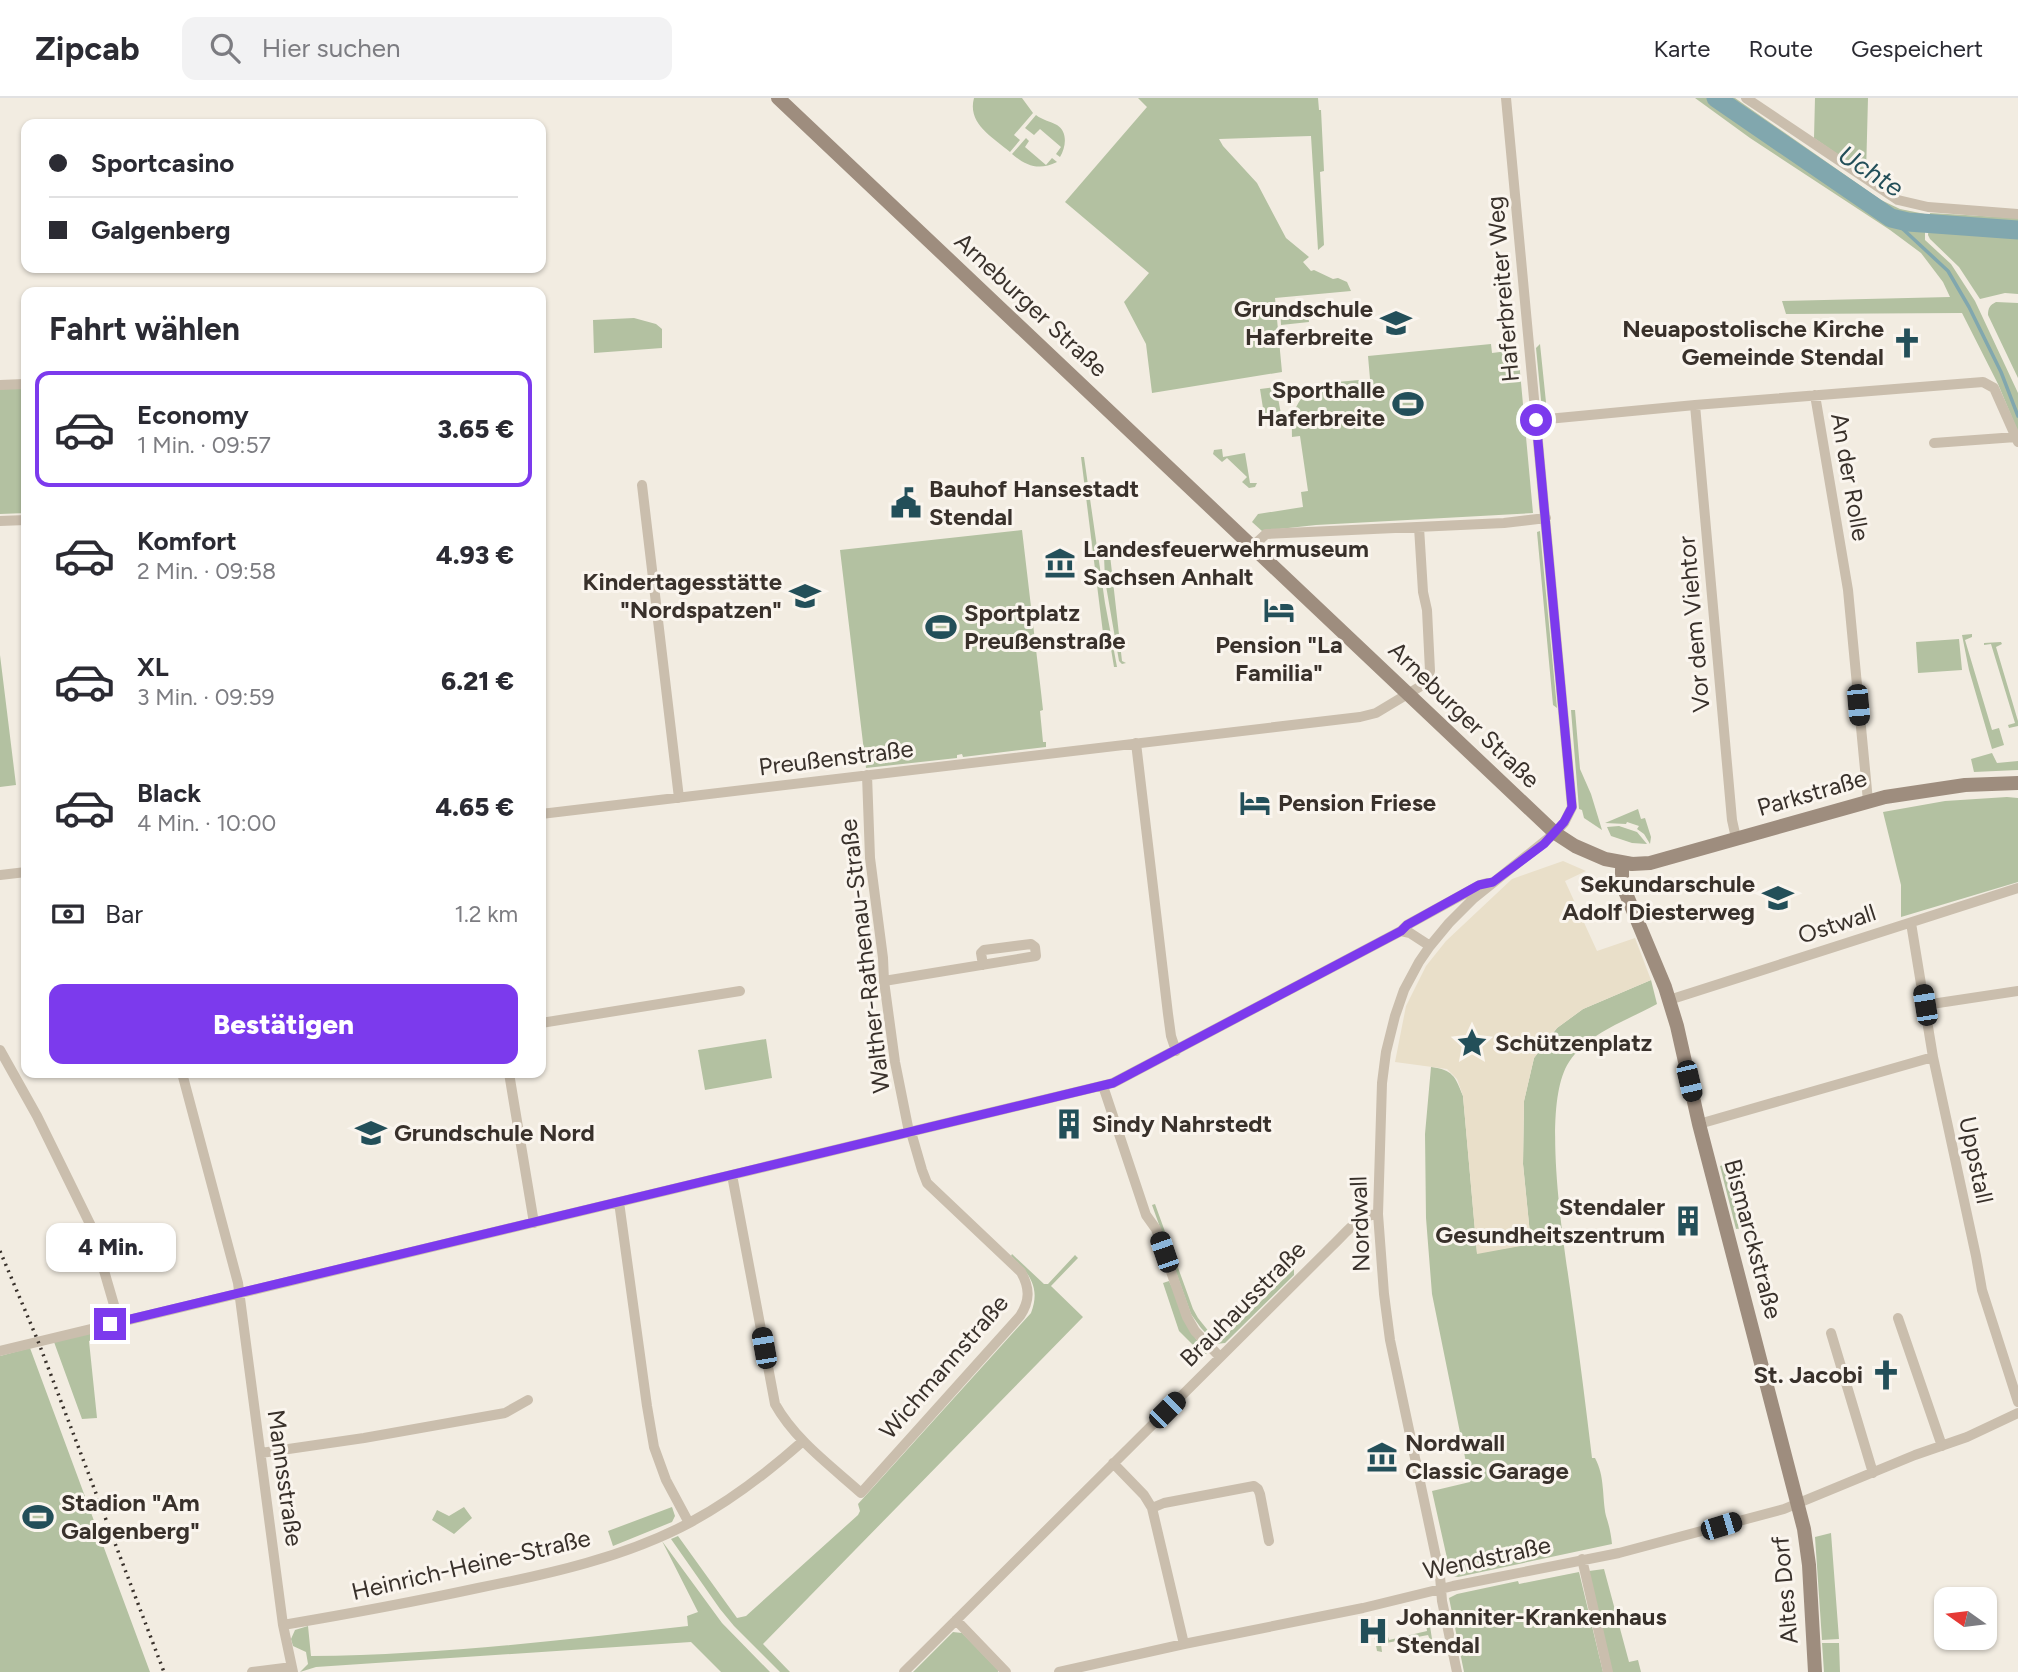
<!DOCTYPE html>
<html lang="de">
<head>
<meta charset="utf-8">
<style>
  body { margin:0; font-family:Figtree,sans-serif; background:#f2f2f3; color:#2b2b33; height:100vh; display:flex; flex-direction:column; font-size:26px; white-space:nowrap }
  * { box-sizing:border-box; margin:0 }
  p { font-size:23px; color:#7c7c81 }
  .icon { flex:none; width:38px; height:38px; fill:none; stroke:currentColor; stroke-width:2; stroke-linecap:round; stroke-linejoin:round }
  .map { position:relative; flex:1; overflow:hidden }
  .panel { position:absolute; left:21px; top:189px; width:525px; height:791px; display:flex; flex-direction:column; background:#fff; border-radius:14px; box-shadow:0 2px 5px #0004 }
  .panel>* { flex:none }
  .banner { position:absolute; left:21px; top:21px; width:525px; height:154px; border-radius:14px; box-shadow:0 2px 5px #0004; display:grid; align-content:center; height:154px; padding:0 28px; background:#fff }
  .needle { width:46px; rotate:284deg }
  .controls { position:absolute; left:1934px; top:1489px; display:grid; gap:14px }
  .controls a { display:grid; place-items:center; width:63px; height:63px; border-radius:14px; background:#fff; box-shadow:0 2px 5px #0004; font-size:35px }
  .end { position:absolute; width:32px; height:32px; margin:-16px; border:9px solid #7c3aed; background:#fff; box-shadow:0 0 0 4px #fff }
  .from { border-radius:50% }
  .bubble { position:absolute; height:49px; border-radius:14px; background:#fff; box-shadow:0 2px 5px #0004; font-size:23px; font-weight:800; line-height:49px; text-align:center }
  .car { position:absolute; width:21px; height:42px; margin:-21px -10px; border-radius:9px; box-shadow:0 0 5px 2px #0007; background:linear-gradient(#222 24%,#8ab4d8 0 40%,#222 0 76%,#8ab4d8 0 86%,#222 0) }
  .banner b { display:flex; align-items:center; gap:24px; height:66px; font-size:26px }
  .banner b+b { border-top:2px solid #e1e1e2 }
  .banner i { width:18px; height:18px; background:#2b2b33 }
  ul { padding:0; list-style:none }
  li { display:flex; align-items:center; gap:21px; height:116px; margin:0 14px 10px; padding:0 14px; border:4px solid transparent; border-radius:14px }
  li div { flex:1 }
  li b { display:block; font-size:26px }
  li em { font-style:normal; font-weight:800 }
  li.selected { border-color:#7c3aed }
  li>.icon { width:63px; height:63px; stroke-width:1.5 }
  h2 { padding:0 28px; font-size:32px; line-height:84px }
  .pay { display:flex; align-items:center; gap:18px; height:77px; padding:0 28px; font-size:26px }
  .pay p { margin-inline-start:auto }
  .action { display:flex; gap:14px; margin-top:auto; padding:14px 28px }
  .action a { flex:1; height:80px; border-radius:14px; background:#7c3aed; color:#fff; font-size:28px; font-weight:800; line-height:80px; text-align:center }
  header { display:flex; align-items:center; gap:42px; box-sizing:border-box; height:98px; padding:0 35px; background:#fff; border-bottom:2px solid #e1e1e2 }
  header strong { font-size:33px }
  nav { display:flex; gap:38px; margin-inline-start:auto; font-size:24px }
  .search { width:490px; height:63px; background:#f2f2f3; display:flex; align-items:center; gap:18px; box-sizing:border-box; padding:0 24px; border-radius:14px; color:#7c7c81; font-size:26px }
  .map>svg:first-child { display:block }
</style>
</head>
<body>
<header>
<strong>Zipcab</strong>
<div class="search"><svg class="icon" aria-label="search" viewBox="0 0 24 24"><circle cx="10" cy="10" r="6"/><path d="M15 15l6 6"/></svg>Hier suchen</div>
<nav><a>Karte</a><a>Route</a><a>Gespeichert</a></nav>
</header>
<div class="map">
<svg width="2018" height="1574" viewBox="0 0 2018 1574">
  <rect width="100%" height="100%" fill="#f2ece1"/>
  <!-- green -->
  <path fill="#b3c1a1" d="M974 0H1022L1033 15 1014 37 1020 42 1010 54C993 39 967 26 974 0Z
    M1138 0H1318L1319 12H1321L1324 73 1320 74 1324 147 1318 152 1311 38 1219 41 1223 48 1257 85 1286 140 1309 159 1303 164 1311 173 1314 172 1333 181 1338 180 1347 184 1351 193 1275 200 1282 274 1152 295 1146 246 1124 204 1149 175 1065 104 1147 9Z
    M1695 0H1735L1881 102 1900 111 1925 116V142L1951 166 1975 203 2018 295V334L1998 286 1962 215 1786 216 1782 203 1950 199 1943 184 1921 155 1890 132 1750 40Z
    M1815 0H1868L1866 76 1814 40Z
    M1036 17C1042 22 1050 23 1057 27 1068 34 1066 49 1060 59L1056 56 1061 49 1040 31 1034 37 1025 30Z
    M1026 40 1029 43 1025 49 1046 67 1052 60 1057 64C1039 73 1026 68 1012 56Z
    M1930 115 2018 120V196L2005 195 1980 201 1959 169 1930 141 1928 137Z
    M1996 204 2018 205V280L1988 217C1988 210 1990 207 1996 204Z
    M1307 208 1309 224 1281 227 1280 212Z
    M634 220 656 226 662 231V250L594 255 593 222Z
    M1491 246 1492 255 1500 254 1499 250 1514 248 1515 252H1518L1533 415 1316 427 1262 433 1252 424 1258 416 1303 409 1301 394 1308 393 1300 338 1292 339C1291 313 1296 304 1315 286L1370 281 1368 258Z
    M1540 246 1547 314 1542 312 1536 250Z
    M26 288V415L0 416V291Z
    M1276 289 1283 327H1279L1277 321 1265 323 1260 291Z
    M1222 351 1223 359 1245 355 1250 385H1257L1255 389 1249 390 1242 384 1247 379 1227 360 1222 364 1213 356 1214 352Z
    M1081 359H1084L1105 505 1117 569H1114L1111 551H1105Z
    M1022 432 1041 594 1043 612 1040 613 1043 644H1046V649L963 659 962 656 957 657V660L866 670 840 452Z
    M1540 433 1557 610 1553 607 1537 434Z
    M1110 457 1122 563 1126 565 1122 566 1119 563 1105 482 1104 458Z
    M1972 536V539L1965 542 1992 632 1999 630 2004 647 1992 651 1969 572 1962 537Z
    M1959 541 1962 572 1918 575 1916 544Z
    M2001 544 2002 546 1996 549 2018 623V628L2009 630 2008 627 2015 625 1991 546 1984 547V545Z
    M0 557 16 687 0 689Z
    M1571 612H1575L1580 671 1591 696 1602 732 1584 720 1582 712 1579 711Z
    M1992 655 1997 665 2018 663V672L1974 674 1971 661Z
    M2007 699 2018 700V784L1901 819V787L1883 714 1945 703Z
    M1638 711 1641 721 1645 720 1651 739 1650 746 1644 736 1637 731 1639 728 1627 724 1626 726 1605 725Z
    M1619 728 1637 734 1647 746 1632 745 1611 738 1607 729Z
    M1651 882 1657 906C1628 922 1588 935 1569 964 1539 1009 1566 1157 1573 1212 1580 1261 1586 1311 1592 1360H1595C1605 1378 1602 1399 1606 1418 1609 1427 1611 1436 1612 1446L1458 1479 1451 1478 1432 1393 1470 1384 1432 1196 1426 1120 1425 1036 1431 969C1453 972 1455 978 1463 998L1477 1155 1531 1146 1523 1066 1524 1003 1534 960 1557 930 1583 911Z
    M766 941 772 980 705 992 698 952Z
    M1726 1066 1743 1130 1736 1131 1720 1068Z
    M1155 1106 1193 1211 1198 1220 1218 1245 1294 1171V1177L1225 1245 1216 1246 1201 1230 1191 1216 1152 1107Z
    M1012 1156 1044 1186H1048L1075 1157 1078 1160 1051 1188 1083 1219 763 1546 790 1574H780L734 1528 720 1511 671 1441 678 1438 737 1520 746 1518 858 1417 860 1413 858 1406 1031 1215C1041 1189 1029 1175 1011 1158Z
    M1169 1183 1196 1241 1208 1254 1204 1258 1179 1233 1163 1185Z
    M96 1234 99 1235 100 1239 89 1243 97 1320 82 1321 54 1244Z
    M30 1250 150 1574H0V1258Z
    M464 1409 472 1420 454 1436 432 1422 437 1412 449 1418Z
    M672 1409 675 1418 672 1424 613 1448 608 1433Z
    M1831 1435 1839 1541 1822 1542 1815 1439Z
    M662 1443 722 1525 770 1574H721L691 1544 316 1569 300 1574 308 1566 306 1554 293 1548 291 1541 295 1532 308 1528 311 1558C437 1557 563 1542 688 1528L687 1518 698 1514Z
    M1604 1471 1629 1564 1638 1562 1641 1574H1611L1589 1473Z
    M1579 1474 1603 1574H1464L1449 1500 1457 1496 1518 1483 1519 1486Z
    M1426 1526 1430 1528 1432 1541 1431 1544 1428 1537 1381 1546 1382 1554 1377 1553 1374 1537 1387 1535 1389 1542 1427 1533Z
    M953 1534 962 1535 998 1572V1574H913Z
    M1822 1545H1839L1840 1574H1824Z"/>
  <!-- plaza -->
  <path fill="#e9dfc9" d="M1563 763 1586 773 1565 783 1597 853 1635 840 1651 882 1583 911 1557 930 1534 960 1524 1003 1523 1066 1531 1146 1477 1156 1463 998 1457 981 1447 971 1395 964 1406 908 1426 868 1446 843 1512 781Z"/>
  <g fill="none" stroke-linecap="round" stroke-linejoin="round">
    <!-- stream -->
    <path stroke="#81a7ae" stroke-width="3.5" d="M1891 120 1948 173 1969 209 2001 274 2018 318"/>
    <!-- river -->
    <path stroke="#81a7ae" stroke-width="19" d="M1716 0 1891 120 1908 124 2018 132"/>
    <!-- minor -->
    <path stroke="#cabead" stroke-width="10" d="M1746 0 1898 102 1928 109 2018 116
      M0 287 24 286
      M1815 297 1848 492 1868 703
      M1695 307 1732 722 1736 740
      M1537 322 1695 307 1983 284 1994 290 2018 344
      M1934 345 2016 339
      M642 387 679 700
      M0 423 26 422
      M1253 448 1266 436 1504 425 1546 420
      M1136 645 1168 916 1171 938 1176 953
      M867 677 870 760 883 860 884 883 895 964 909 1034
      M541 716 1360 619 1376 615 1421 588 1427 582 1430 573 1427 512 1423 494 1419 429
      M0 777 26 774
      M1911 825 1933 959 1976 1158 1982 1192 2018 1304
      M1401 833 1410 835 1430 848
      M884 883 1036 858 1035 849 1031 846 984 852 981 855 983 867
      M1669 902 2018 790
      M1925 907 2018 893
      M541 925 740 893
      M0 952 37 1018 91 1128 119 1224
      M182 975 238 1185 283 1527 293 1574
      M509 975 534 1125
      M1103 988 1146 1117 1156 1131 1187 1219 1195 1233 1220 1259
      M1699 1026 1933 959
      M732 1077 775 1306C795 1342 831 1368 861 1395L1020 1218C1030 1203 1030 1190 1021 1174L927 1085 922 1072 911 1034
      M619 1104 647 1308 654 1349 666 1382 689 1425
      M1898 1220 1942 1348
      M1831 1235 1873 1375
      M0 1253 1113 985 1401 833 1407 827 1480 787 1487 785
      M261 1355 364 1340 505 1315 528 1302
      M1113 1365 1144 1397 1152 1410 1184 1546
      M1152 1410 1164 1405 1254 1388 1258 1391 1260 1396 1269 1443
      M1582 1461 1608 1574
      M956 1522 1006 1574
      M283 1527C348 1516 413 1504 478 1490 549 1476 626 1459 691 1424 732 1402 768 1374 803 1343
      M252 1574 292 1569
      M904 1574 1332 1148C1346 1135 1358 1117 1378 1116
      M1059 1574 1184 1546 1363 1510 1453 1488 1619 1455 1784 1411 1915 1357 1967 1339 2018 1315
      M1457 1574 1442 1503 1440 1478 1390 1242 1384 1196 1378 1116 1382 985 1386 954 1395 918 1404 892 1419 864 1430 848 1449 825 1474 800 1555 735 1564 725 1572 709 1506 0"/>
    <!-- secondary -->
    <path stroke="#9e8d7e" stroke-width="14" d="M778 0 1555 735 1575 748 1605 761 1632 766 1650 765 1885 699 1965 687 2018 685
      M1622 765V786L1665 889 1677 928 1699 1026 1804 1431 1809 1467 1815 1574"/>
    <!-- rail -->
    <path stroke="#39312b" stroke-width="3.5" stroke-dasharray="2 5" stroke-linecap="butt" d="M0 1153 38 1243 164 1574"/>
  </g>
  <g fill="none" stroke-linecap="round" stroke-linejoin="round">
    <!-- route -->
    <path stroke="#7c3aed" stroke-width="9" d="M110 1226 1113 985 1401 833 1407 827 1479 787 1493 784 1544 746 1564 724 1572 709 1536 322"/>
  </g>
  <!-- icons -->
  <defs>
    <g id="school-bare" transform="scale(2.415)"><path d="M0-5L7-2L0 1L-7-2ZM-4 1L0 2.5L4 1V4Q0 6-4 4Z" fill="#234f59" stroke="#faf5ee" stroke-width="2.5" paint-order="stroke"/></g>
    <g id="church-bare" transform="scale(2.415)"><path d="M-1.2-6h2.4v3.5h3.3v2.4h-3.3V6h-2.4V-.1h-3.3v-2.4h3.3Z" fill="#234f59" stroke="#faf5ee" stroke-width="2.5" paint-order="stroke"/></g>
    <g id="stadium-bare" transform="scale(2.415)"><path d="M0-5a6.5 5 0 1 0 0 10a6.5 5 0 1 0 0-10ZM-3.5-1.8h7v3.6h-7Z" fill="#234f59" stroke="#faf5ee" stroke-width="2.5" paint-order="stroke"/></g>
    <g id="civic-bare" transform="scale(2.415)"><path d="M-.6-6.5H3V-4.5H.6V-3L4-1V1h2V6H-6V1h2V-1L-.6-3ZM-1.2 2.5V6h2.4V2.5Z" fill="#234f59" stroke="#faf5ee" stroke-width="2.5" paint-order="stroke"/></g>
    <g id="museum-bare" transform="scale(2.415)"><path d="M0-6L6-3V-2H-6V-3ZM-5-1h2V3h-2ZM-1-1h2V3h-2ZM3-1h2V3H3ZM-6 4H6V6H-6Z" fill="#234f59" stroke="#faf5ee" stroke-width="2.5" paint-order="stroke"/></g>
    <g id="hotel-bare" transform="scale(2.415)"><path d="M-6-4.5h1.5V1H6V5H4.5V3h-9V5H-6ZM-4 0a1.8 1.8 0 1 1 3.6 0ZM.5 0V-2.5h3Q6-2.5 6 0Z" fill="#234f59" stroke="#faf5ee" stroke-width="2.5" paint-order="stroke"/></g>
    <g id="sight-bare" transform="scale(2.415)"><path d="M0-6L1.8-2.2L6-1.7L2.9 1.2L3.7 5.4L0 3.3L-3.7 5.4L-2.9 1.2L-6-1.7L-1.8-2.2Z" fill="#234f59" stroke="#faf5ee" stroke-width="2.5" paint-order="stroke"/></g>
    <g id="building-bare" transform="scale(2.415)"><path d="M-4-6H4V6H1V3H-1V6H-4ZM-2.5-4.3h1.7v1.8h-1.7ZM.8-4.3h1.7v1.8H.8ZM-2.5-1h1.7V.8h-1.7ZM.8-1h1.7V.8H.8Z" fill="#234f59" stroke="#faf5ee" stroke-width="2.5" paint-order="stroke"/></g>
    <g id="hospital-bare" transform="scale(2.415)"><path d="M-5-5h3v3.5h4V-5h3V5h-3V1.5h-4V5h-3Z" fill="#234f59" stroke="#faf5ee" stroke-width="2.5" paint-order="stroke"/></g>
  </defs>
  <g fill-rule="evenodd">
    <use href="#school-bare" x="1396" y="225"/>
    <use href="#church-bare" x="1907" y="245"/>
    <use href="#stadium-bare" x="1408" y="306"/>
    <use href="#civic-bare" x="906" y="405"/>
    <use href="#museum-bare" x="1060" y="465"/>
    <use href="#school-bare" x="805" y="498"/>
    <use href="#hotel-bare" x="1279" y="512"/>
    <use href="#stadium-bare" x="941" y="529"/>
    <use href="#hotel-bare" x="1255" y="705"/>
    <use href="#school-bare" x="1778" y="800"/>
    <use href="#sight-bare" x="1472" y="945"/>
    <use href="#building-bare" x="1069" y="1026"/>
    <use href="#school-bare" x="371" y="1035"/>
    <use href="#building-bare" x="1688" y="1123"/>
    <use href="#church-bare" x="1886" y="1277"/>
    <use href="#museum-bare" x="1382" y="1359"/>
    <use href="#stadium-bare" x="38" y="1419"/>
    <use href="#hospital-bare" x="1373" y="1533"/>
  </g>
  <g text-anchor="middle" stroke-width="6" stroke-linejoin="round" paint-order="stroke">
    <!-- street labels -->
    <g font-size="24" fill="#39312b" stroke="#faf5ee">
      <text transform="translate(1503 191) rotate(-95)" y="8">Haferbreiter Weg</text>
      <text transform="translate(1031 207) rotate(43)" y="8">Arneburger Straße</text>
      <text transform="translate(1850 379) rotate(80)" y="8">An der Rolle</text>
      <text transform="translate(1694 526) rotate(-95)" y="8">Vor dem Viehtor</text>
      <text transform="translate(1464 617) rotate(44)" y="8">Arneburger Straße</text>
      <text transform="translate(836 660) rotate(-7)" y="8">Preußenstraße</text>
      <text transform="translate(1812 695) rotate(-16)" y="8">Parkstraße</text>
      <text transform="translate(1837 826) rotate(-18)" y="8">Ostwall</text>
      <text transform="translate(865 858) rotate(-97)" y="8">Walther-Rathenau-Straße</text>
      <text transform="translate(1976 1062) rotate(78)" y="8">Uppstall</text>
      <text transform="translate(1360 1126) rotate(-92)" y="8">Nordwall</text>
      <text transform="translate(1753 1141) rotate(75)" y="8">Bismarckstraße</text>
      <text transform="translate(1243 1206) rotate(-45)" y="8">Brauhausstraße</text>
      <text transform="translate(944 1269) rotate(-49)" y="8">Wichmannstraße</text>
      <text transform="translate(285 1380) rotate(82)" y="8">Mannsstraße</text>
      <text transform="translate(1487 1460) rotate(-12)" y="8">Wendstraße</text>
      <text transform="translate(471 1467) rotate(-13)" y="8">Heinrich-Heine-Straße</text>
      <text transform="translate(1785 1492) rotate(-95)" y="8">Altes Dorf</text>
    </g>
    <!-- poi labels -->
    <g font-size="24" font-weight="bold" fill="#39312b" stroke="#faf5ee" text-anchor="start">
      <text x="1373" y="219" text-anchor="end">Grundschule<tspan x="1373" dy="28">Haferbreite</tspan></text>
      <text x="1884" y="239" text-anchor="end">Neuapostolische Kirche<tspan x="1884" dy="28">Gemeinde Stendal</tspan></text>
      <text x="1385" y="300" text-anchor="end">Sporthalle<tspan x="1385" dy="28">Haferbreite</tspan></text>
      <text x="929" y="399">Bauhof Hansestadt<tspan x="929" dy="28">Stendal</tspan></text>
      <text x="1083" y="459">Landesfeuerwehrmuseum<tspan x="1083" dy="28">Sachsen Anhalt</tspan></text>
      <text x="782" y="492" text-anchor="end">Kindertagesstätte<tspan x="782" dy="28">"Nordspatzen"</tspan></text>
      <text x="964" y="523">Sportplatz<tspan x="964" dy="28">Preußenstraße</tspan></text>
      <text x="1279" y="555" text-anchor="middle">Pension "La<tspan x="1279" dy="28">Familia"</tspan></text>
      <text x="1278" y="713">Pension Friese</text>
      <text x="1755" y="794" text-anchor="end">Sekundarschule<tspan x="1755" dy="28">Adolf Diesterweg</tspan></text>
      <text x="1495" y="953">Schützenplatz</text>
      <text x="1092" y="1034">Sindy Nahrstedt</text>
      <text x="394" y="1043">Grundschule Nord</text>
      <text x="1665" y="1117" text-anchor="end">Stendaler<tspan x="1665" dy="28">Gesundheitszentrum</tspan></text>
      <text x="1863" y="1285" text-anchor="end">St. Jacobi</text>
      <text x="1405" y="1353">Nordwall<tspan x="1405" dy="28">Classic Garage</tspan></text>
      <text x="61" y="1413">Stadion "Am<tspan x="61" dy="28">Galgenberg"</tspan></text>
      <text x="1396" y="1527">Johanniter-Krankenhaus<tspan x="1396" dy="28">Stendal</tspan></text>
    </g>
    <!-- water labels -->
    <g font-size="26" font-style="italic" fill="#234f59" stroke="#faf5ee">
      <text transform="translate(1871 73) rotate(33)" y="9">Uchte</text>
    </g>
  </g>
</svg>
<div class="controls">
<a><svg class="needle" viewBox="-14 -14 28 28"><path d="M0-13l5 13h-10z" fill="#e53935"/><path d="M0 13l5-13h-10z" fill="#7c7c81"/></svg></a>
</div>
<i class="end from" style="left:1536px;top:322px"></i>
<i class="end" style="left:110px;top:1226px"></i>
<div class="bubble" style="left:46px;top:1125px;width:130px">4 Min.</div>
<i class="car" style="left:1858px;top:607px;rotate:175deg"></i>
<i class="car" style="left:1925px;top:907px;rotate:351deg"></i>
<i class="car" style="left:1689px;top:983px;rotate:167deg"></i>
<i class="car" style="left:1164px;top:1154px;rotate:341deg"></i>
<i class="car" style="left:764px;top:1250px;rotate:350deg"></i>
<i class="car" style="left:1167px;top:1312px;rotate:45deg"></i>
<i class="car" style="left:1721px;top:1428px;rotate:73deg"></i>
<div class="banner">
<b><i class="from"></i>Sportcasino</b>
<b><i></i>Galgenberg</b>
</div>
<section class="panel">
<h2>Fahrt wählen</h2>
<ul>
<li class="selected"><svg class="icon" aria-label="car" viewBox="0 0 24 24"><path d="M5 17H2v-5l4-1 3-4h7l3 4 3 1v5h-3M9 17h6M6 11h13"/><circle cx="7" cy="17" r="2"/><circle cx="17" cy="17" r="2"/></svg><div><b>Economy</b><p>1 Min. · 09:57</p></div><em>3.65 €</em></li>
<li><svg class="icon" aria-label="car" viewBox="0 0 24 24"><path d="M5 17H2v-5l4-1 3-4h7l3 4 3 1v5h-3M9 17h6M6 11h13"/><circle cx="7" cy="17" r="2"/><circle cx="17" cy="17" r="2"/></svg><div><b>Komfort</b><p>2 Min. · 09:58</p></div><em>4.93 €</em></li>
<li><svg class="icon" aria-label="car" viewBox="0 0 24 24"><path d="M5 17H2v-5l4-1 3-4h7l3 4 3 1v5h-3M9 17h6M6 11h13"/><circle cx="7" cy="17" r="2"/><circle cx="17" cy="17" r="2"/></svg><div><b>XL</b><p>3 Min. · 09:59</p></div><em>6.21 €</em></li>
<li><svg class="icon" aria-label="car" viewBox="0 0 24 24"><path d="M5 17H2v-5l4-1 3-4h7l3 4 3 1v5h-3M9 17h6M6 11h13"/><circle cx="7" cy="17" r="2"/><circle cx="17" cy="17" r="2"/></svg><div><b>Black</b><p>4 Min. · 10:00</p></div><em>4.65 €</em></li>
</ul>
<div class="pay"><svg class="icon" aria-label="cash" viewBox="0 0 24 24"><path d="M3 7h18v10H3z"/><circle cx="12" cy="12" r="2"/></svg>Bar<p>1.2 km</p></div>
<div class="action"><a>Bestätigen</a></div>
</section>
</div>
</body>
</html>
